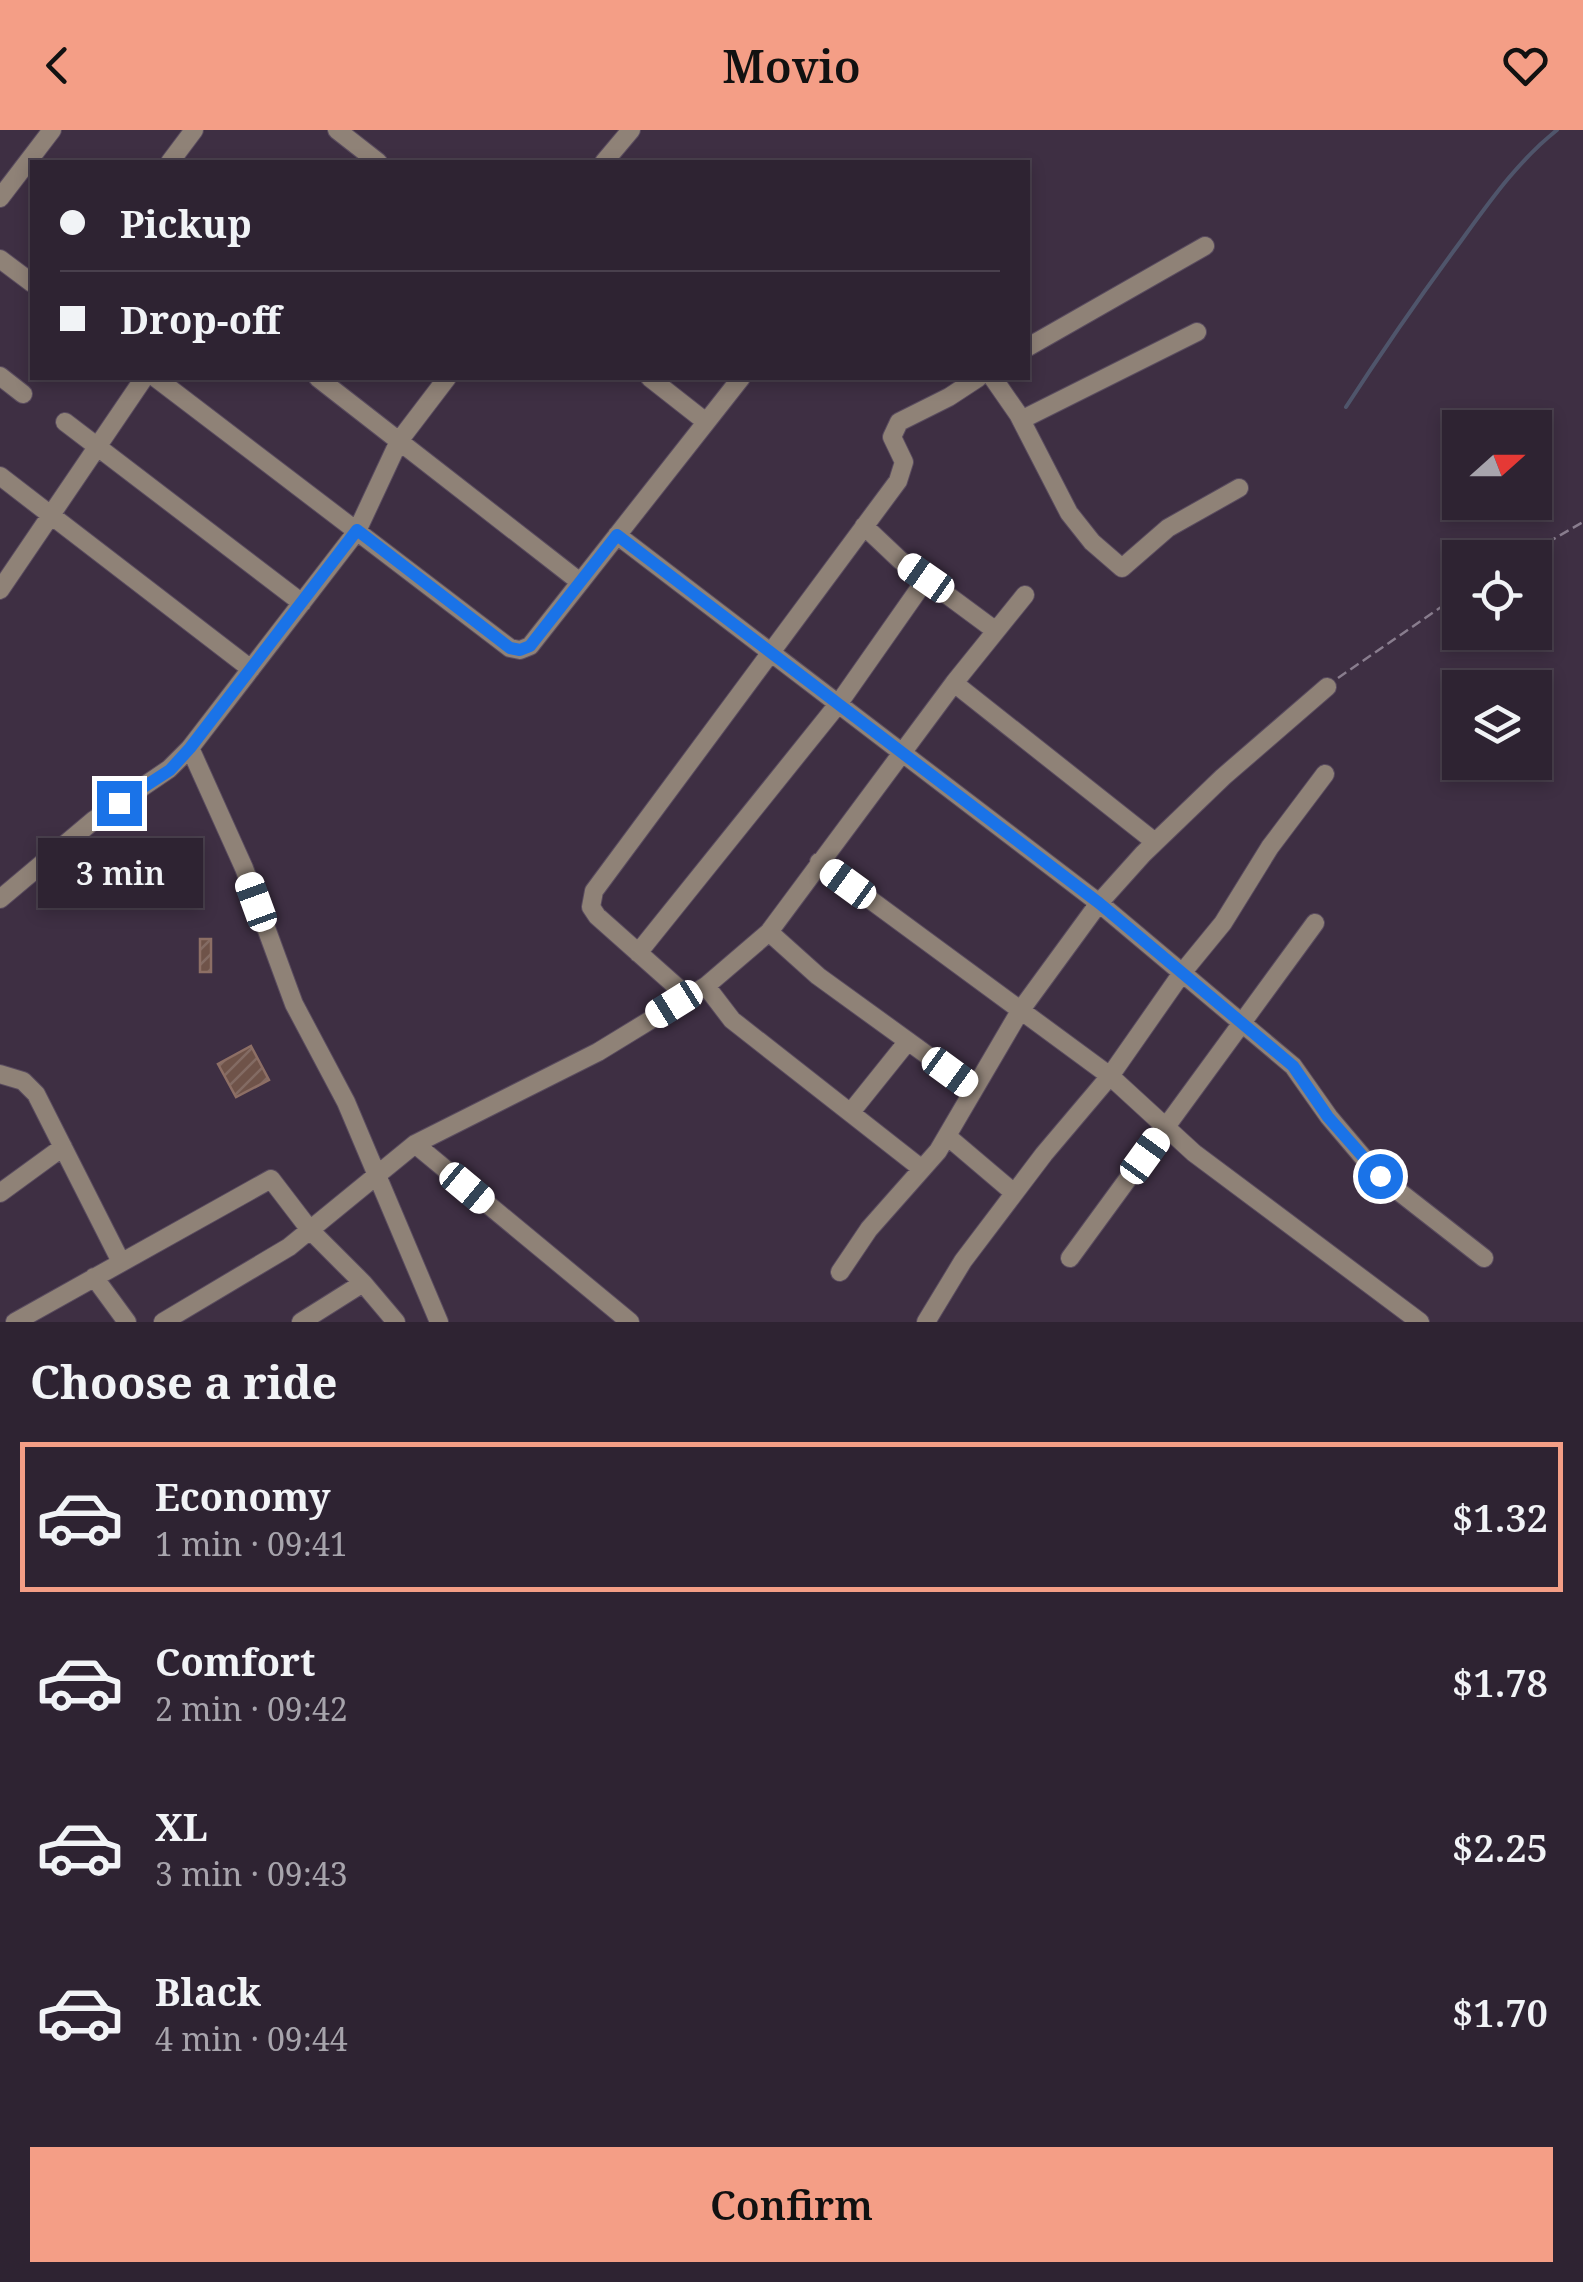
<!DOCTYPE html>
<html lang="en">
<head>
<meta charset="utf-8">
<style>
  body { margin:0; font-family:"Noto Serif",serif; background:#3a2f3e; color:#f1f3f6; height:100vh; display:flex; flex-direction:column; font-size:38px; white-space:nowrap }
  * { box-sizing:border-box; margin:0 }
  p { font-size:32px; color:#a7a4ac }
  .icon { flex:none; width:55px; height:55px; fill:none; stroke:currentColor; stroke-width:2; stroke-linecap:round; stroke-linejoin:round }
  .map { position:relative; height:1192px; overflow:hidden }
  .panel { display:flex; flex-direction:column; background:#2e2332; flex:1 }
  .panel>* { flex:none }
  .top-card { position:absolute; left:30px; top:30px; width:1000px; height:220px; border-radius:0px; box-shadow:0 5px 15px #0003,0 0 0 2px #49404d; display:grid; align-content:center; height:220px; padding:0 30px; background:#2e2332 }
  .needle { width:65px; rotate:69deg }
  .buttons { position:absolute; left:1442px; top:280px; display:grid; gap:20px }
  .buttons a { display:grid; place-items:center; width:110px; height:110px; border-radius:0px; background:#2e2332; box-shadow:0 5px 15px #0003,0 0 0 2px #49404d; font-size:50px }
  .end { position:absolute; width:45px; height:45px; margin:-22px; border:12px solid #1a73e8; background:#fff; box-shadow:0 0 0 5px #fff }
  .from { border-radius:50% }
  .bubble { position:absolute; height:70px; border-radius:0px; background:#2e2332; box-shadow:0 5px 15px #0003,0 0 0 2px #49404d; font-size:32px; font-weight:600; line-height:70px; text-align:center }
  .car { position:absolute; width:30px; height:60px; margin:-30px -15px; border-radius:12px; box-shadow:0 0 8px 2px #0007; background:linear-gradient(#fff 24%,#345 0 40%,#fff 0 76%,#345 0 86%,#fff 0) }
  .top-card b { display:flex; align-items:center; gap:35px; height:95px; font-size:38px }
  .top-card b+b { border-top:2px solid #49404d }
  .top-card i { width:25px; height:25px; background:#f1f3f6 }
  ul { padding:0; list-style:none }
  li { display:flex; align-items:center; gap:30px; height:150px; margin:0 20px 15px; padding:0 10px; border:5px solid transparent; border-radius:0px }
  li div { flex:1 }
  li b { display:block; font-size:38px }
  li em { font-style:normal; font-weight:600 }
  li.active { border-color:#f49e86 }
  li>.icon { width:90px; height:90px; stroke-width:1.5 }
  h2 { padding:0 30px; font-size:45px; line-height:120px }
  .button { display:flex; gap:20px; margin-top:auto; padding:20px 30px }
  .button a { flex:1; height:115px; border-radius:0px; background:#f49e86; color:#111; font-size:40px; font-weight:600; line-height:115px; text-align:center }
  header { display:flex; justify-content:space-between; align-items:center; height:130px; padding:0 30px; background:#f49e86; color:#111; font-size:45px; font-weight:600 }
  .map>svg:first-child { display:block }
</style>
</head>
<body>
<header><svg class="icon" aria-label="back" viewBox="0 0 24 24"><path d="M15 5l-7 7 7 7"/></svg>Movio<svg class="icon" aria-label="heart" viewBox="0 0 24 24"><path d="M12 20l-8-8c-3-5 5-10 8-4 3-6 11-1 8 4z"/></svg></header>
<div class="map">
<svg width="1583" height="1192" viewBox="0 0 1583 1192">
  <defs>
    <pattern id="building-hatch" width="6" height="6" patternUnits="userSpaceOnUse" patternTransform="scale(2.5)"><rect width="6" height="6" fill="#6f5349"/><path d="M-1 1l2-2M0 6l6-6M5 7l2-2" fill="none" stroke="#836b63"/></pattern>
  </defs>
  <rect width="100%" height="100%" fill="#3e2f43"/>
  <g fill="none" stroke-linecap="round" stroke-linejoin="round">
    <!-- stream -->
    <path stroke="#4f556b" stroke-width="4" d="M1346 277C1383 220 1421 165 1461 111 1490 71 1518 31 1557 0"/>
  </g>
  <!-- building -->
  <path fill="url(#building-hatch)" stroke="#8d6f65" stroke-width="2.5" d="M200 809H211V842H200Z
    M251 916 269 950 236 967 218 934Z"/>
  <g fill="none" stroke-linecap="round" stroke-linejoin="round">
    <!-- minor casing -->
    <g stroke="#5a4c5f" stroke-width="20">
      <path id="minor" d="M337 0 378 32
        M170 32 194 0
        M604 32 631 0
        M0 68 52 0
        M0 129 32 153
        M1028 217 1205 116
        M0 246 23 264
        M156 248 510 518 520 520 530 516 741 248
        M318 248 580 452
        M650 248 706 292
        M993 248 1018 284 1069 383 1092 412 1122 438 1168 398 1239 358
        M1021 290 1197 202
        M65 292 302 473
        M0 346 251 539
        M864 396 900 430 996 501
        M617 405 1099 773 1293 936 1329 987 1379 1046 1484 1128
        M0 460 144 248
        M954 553 1155 712
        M190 618 244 738 294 874 346 972 439 1192
        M819 732 1110 946 1194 1023 1420 1192
        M0 769 94 690 169 639 190 618 357 401 399 311 447 248
        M769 802 818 846 974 959
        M638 823 839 573 926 449
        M706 856 732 890 922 1039
        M687 866 597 786 591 777 594 761 898 351 904 332 892 307 899 292 949 267 978 248
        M0 944 23 951 36 964 121 1132
        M851 982 908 911
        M947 1006 1014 1063
        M415 1014 630 1192
        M0 1063 63 1017
        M1070 1128 1315 793
        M840 1142 869 1099 938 1021 1020 881 1099 773 1143 724 1223 647 1327 557
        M94 1147 127 1192
        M15 1192 271 1049 310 1100 363 1153 396 1192
        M163 1192 289 1117 415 1014 598 922 706 856 769 802 954 553 1025 465
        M301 1192 363 1153
        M926 1192 963 1131 1044 1024 1110 946 1182 843 1223 793 1270 717 1325 644"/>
    </g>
    <!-- path -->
    <path stroke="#897d8e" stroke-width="2.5" stroke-dasharray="10 5" stroke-linecap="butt" d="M1521 428 1583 392
      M1338 548 1460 464"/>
    <!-- minor -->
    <use href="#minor" stroke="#8f8277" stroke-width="18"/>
  </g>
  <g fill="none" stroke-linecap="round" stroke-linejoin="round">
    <!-- route -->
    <path stroke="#1a73e8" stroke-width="12" d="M119 673 170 640 190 618 357 400 510 518 520 520 530 516 617 405 1099 773 1293 936 1328 987 1380 1046"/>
  </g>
</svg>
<div class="buttons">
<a><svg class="needle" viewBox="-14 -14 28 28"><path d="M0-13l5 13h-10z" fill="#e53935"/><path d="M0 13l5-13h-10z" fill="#a7a4ac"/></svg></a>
<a><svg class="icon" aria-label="locate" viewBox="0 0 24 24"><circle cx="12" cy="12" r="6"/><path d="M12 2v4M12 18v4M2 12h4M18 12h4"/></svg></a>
<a><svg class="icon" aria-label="layers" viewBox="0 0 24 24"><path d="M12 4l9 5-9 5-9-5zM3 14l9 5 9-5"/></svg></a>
</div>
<i class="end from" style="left:1380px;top:1046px"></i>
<i class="end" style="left:119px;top:673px"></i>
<div class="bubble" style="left:38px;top:708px;width:165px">3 min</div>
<i class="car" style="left:926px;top:448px;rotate:305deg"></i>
<i class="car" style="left:848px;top:754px;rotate:306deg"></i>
<i class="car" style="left:256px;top:772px;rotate:340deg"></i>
<i class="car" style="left:674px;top:874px;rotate:238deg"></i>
<i class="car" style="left:950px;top:942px;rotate:126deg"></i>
<i class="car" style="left:1145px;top:1026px;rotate:36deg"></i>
<i class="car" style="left:467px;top:1058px;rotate:130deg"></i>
<div class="top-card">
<b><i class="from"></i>Pickup</b>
<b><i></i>Drop-off</b>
</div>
</div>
<section class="panel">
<h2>Choose a ride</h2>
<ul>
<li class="active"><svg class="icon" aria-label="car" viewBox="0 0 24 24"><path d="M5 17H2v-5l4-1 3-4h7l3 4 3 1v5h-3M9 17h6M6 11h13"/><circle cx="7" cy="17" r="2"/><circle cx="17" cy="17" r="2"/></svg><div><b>Economy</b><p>1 min · 09:41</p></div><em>$1.32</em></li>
<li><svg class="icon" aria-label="car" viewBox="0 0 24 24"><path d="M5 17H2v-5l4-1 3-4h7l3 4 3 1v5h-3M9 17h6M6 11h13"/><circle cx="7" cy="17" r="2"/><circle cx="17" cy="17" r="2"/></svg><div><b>Comfort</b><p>2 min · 09:42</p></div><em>$1.78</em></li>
<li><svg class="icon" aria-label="car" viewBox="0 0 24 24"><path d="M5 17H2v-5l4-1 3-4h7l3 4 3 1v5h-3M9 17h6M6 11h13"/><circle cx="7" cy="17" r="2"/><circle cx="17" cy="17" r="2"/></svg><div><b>XL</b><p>3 min · 09:43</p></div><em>$2.25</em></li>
<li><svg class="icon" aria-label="car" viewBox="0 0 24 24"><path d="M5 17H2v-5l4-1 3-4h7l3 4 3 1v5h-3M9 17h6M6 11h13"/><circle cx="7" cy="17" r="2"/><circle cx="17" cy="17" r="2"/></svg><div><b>Black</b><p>4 min · 09:44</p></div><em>$1.70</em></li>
</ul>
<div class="button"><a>Confirm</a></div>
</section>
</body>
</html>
